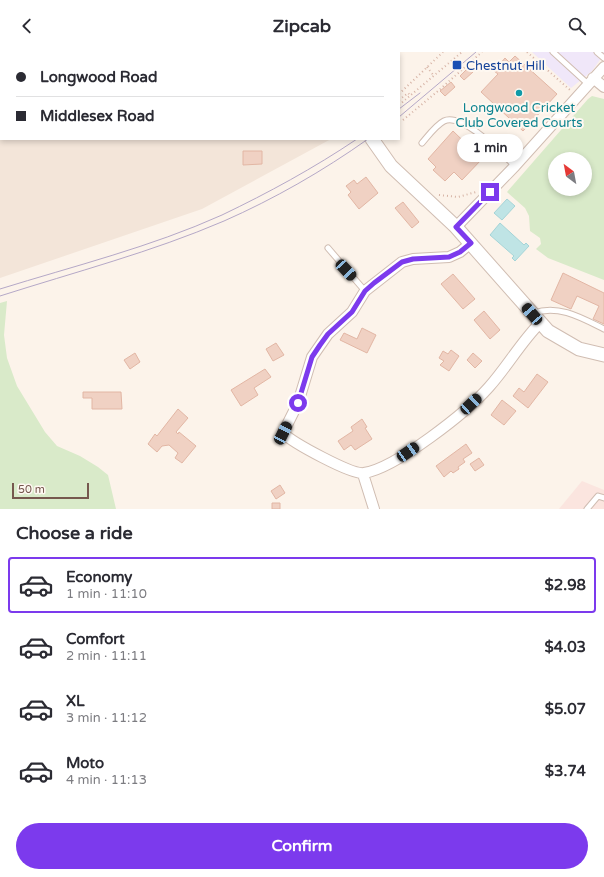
<!DOCTYPE html>
<html lang="en">
<head>
<meta charset="utf-8">
<style>
  body { margin:0; font-family:"Varela Round",sans-serif; background:#f7f7f7; color:#2b2b33; height:100vh; display:flex; flex-direction:column; font-size:15px; white-space:nowrap }
  * { box-sizing:border-box; margin:0 }
  p { font-size:13px; color:#7c7c81 }
  .icon { flex:none; width:22px; height:22px; fill:none; stroke:currentColor; stroke-width:2; stroke-linecap:round; stroke-linejoin:round }
  .map { position:relative; height:457px; overflow:hidden }
  .details { display:flex; flex-direction:column; background:#fff; flex:1 }
  .details>* { flex:none }
  .guide { position:absolute; left:0px; top:0px; width:400px; height:88px; box-shadow:0 2px 6px #0003; display:grid; align-content:center; height:88px; padding:0 16px; background:#fff }
  .needle { width:26px; rotate:328deg }
  .fabs { position:absolute; left:548px; top:100px; display:grid; gap:8px }
  .fabs a { display:grid; place-items:center; width:44px; height:44px; border-radius:50%; background:#fff; box-shadow:0 2px 6px #0003; font-size:20px }
  .scale { position:absolute; left:12px; bottom:10px; width:77px; box-sizing:border-box; padding-left:4px; border:2px solid #76584e; border-top:0; font-size:11px; line-height:14px; white-space:nowrap; color:#76584e; -webkit-text-stroke:3px #fef8f1; paint-order:stroke }
  .end { position:absolute; width:18px; height:18px; margin:-9px; border:5px solid #7c3aed; background:#fff; box-shadow:0 0 0 2px #fff }
  .from { border-radius:50% }
  .bubble { position:absolute; height:28px; border-radius:14px; background:#fff; box-shadow:0 2px 6px #0003; font-size:13px; font-weight:700; line-height:28px; text-align:center }
  .car { position:absolute; width:12px; height:24px; margin:-12px -6px; border-radius:5px; box-shadow:0 0 3px 1px #0007; background:linear-gradient(#222 24%,#8ab4d8 0 40%,#222 0 76%,#8ab4d8 0 86%,#222 0) }
  .guide b { display:flex; align-items:center; gap:14px; height:38px; font-size:15px }
  .guide b+b { border-top:1px solid #e1e1e2 }
  .guide i { width:10px; height:10px; background:#2b2b33 }
  ul { padding:0; list-style:none }
  li { display:flex; align-items:center; gap:12px; height:56px; margin:0 8px 6px; padding:0 8px; border:2px solid transparent; border-radius:4px }
  li div { flex:1 }
  li b { display:block; font-size:15px }
  li em { font-style:normal; font-weight:700 }
  li.selected { border-color:#7c3aed }
  li>.icon { width:36px; height:36px; stroke-width:1.5 }
  h2 { padding:0 16px; font-size:18px; line-height:48px }
  .cta { display:flex; gap:8px; margin-top:auto; padding:8px 16px }
  .cta a { flex:1; height:46px; border-radius:24px; background:#7c3aed; color:#fff; font-size:16px; font-weight:700; line-height:46px; text-align:center }
  header { display:flex; justify-content:space-between; align-items:center; height:52px; padding:0 16px; background:#fff; font-size:18px; font-weight:700 }
  .map>svg:first-child { display:block }
</style>
</head>
<body>
<header><svg class="icon" aria-label="back" viewBox="0 0 24 24"><path d="M15 5l-7 7 7 7"/></svg>Zipcab<svg class="icon" aria-label="search" viewBox="0 0 24 24"><circle cx="10" cy="10" r="6"/><path d="M15 15l6 6"/></svg></header>
<div class="map">
<svg width="604" height="457" viewBox="0 0 604 457">
  <rect width="100%" height="100%" fill="#fcf3ea"/>
  <!-- residential -->
  <path fill="#f3e5d9" d="M0 0 329 1H1V87H331L202 157 0 226Z"/>
  <!-- commercial -->
  <path fill="#fbe5df" d="M582 429 604 438V457H559Z"/>
  <!-- education -->
  <path fill="#f0e7f9" d="M532 0H604V2L592 19 571 36Z"/>
  <!-- green -->
  <path fill="#d9eac9" fill-rule="evenodd" d="M592 44 604 47V228L548 206 536 197 541 192 540 186 530 179 529 164 525 156 507 140 588 47ZM555 107H585V137H555Z
    M7 249 4 283 7 306 17 334 45 380 57 394 80 404 98 415 108 423 116 457H0V251Z"/>
  <!-- water -->
  <path fill="#bfe4e5" stroke="#a5d4d7" d="M507 147 515 154 502 168 494 161Z
    M500 171 524 193 526 191 529 194 515 209 512 206 514 204 490 183Z"/>
  <!-- building -->
  <path fill="#f0d1c3" stroke="#e2b6a4" d="M515 4 557 42 523 79 481 40 498 22 494 19 505 6 509 10Z
    M469 15 473 20 464 28 460 24Z
    M451 30 455 35 445 44 440 39Z
    M453 79 482 107 462 128 454 120 445 129 433 118 436 115 428 107Z
    M243 99H262V112L243 113Z
    M366 125 378 141 359 157 348 143 351 140 346 134 354 128 357 132Z
    M403 150 419 170 412 176 395 156Z
    M563 221 604 241V272L593 267 599 254 577 244 571 257 551 248Z
    M453 222 475 247 463 257 441 232Z
    M484 259 500 278 490 287 474 268Z
    M362 276 376 283 367 301 340 288 344 281 357 287Z
    M276 291 284 303 273 309 266 297Z
    M451 298 459 304 449 319 440 313 444 309 439 306 443 299 448 302Z
    M135 301 140 310 130 317 124 308Z
    M473 301 482 309 475 316 467 308Z
    M265 317 271 325 254 336 258 343 241 354 231 338Z
    M537 322 548 330 528 356 513 344 519 336 524 340Z
    M83 340H121L122 357H92V346H83Z
    M502 348 516 359 504 373 491 363Z
    M178 357 188 366 176 380 178 382 179 380 196 394 182 411 175 406 178 401 169 393 162 394 157 400 148 392 155 382 157 384Z
    M362 367 367 375 365 376 372 387 355 398 351 393 344 398 338 389 353 379 351 375Z
    M466 392 472 401 463 407 465 410 458 415 459 417 453 421 451 419 444 425 436 414Z
    M479 406 484 413 475 419 470 412Z
    M280 433 285 441 276 447 271 439Z
    M272 451H280V457H272Z"/>
  <g fill="none" stroke-linecap="round" stroke-linejoin="round">
    <!-- service casing -->
    <g stroke="#d0bdb2" stroke-width="7">
      <path id="service" d="M276 0 277 1
        M553 0 588 32
        M597 0 604 6
        M243 1V0
        M422 91C428 84 436 73 444 69 462 60 502 102 515 114
        M328 196 365 239
        M534 261C558 252 582 266 604 277
        M587 457 598 444 604 446"/>
    </g>
    <!-- minor casing -->
    <g stroke="#d0bdb2" stroke-width="12">
      <path id="minor" d="M593 26 604 35
        M456 175 515 114 604 15
        M471 191 460 200 449 205 413 207 402 210 365 239 352 260 328 282 312 305 298 351 283 381C293 391 352 423 364 421 396 416 467 360 489 335 507 315 521 290 540 271
        M363 422 374 457"/>
    </g>
    <!-- tertiary casing -->
    <g stroke="#d0bdb2" stroke-width="15">
      <path id="tertiary" d="M348 0V1
        M372 87 391 114 455 174 548 279 579 297 604 303"/>
    </g>
    <!-- path -->
    <path stroke="#d6b3a5" stroke-width="2" stroke-dasharray="1 3" stroke-linecap="butt" d="M527 0 570 38
      M427 15 434 24
      M399 42 443 0
      M399 48 408 41 411 44
      M399 53 462 0
      M403 68 438 39 482 0
      M439 143 458 145 476 140"/>
    <!-- service -->
    <use href="#service" stroke="#fff" stroke-width="5"/>
    <!-- minor -->
    <use href="#minor" stroke="#fff" stroke-width="10"/>
    <!-- tertiary -->
    <use href="#tertiary" stroke="#fff" stroke-width="13"/>
    <!-- tram -->
    <path stroke="#b5a8c7" stroke-width="1" d="M399 57 420 41
      M399 65 476 0
      M0 237C74 214 151 195 222 163 268 141 314 116 357 87
      M0 244C75 220 152 200 224 169 274 147 323 119 368 87"/>
  </g>
  <g fill="none" stroke-linecap="round" stroke-linejoin="round">
    <!-- route -->
    <path stroke="#7c3aed" stroke-width="5" d="M298 351 312 305 320 293 328 282 352 260 365 239 374 231 402 210 413 207 449 205 460 200 471 191 456 175 490 140"/>
  </g>
  <!-- markers -->
  <rect fill="#1a4fb4" stroke="#fef8f1" stroke-width="1.5" x="452" y="8" width="10" height="10" rx="2"/>
  <circle fill="#0f9aa8" stroke="#fef8f1" stroke-width="1.5" cx="519" cy="41" r="4"/>
  <g text-anchor="middle" stroke-width="4" stroke-linejoin="round" paint-order="stroke">
    <!-- transit labels -->
    <g font-size="13" fill="#164399" stroke="#fef8f1" text-anchor="start">
      <text x="466" y="18">Chestnut Hill</text>
    </g>
    <!-- culture labels -->
    <g font-size="13" fill="#0d838f" stroke="#fef8f1">
      <text x="519" y="60">Longwood Cricket<tspan x="519" dy="15">Club Covered Courts</tspan></text>
    </g>
  </g>
</svg>
<div class="fabs">
<a><svg class="needle" viewBox="-14 -14 28 28"><path d="M0-13l5 13h-10z" fill="#e53935"/><path d="M0 13l5-13h-10z" fill="#7c7c81"/></svg></a>
</div>
<div class="scale">50 m</div>
<i class="end from" style="left:298px;top:351px"></i>
<i class="end" style="left:490px;top:140px"></i>
<div class="bubble" style="left:457px;top:82px;width:66px">1 min</div>
<i class="car" style="left:346px;top:218px;rotate:137deg"></i>
<i class="car" style="left:532px;top:262px;rotate:319deg"></i>
<i class="car" style="left:471px;top:352px;rotate:47deg"></i>
<i class="car" style="left:283px;top:381px;rotate:27deg"></i>
<i class="car" style="left:408px;top:400px;rotate:56deg"></i>
<div class="guide">
<b><i class="from"></i>Longwood Road</b>
<b><i></i>Middlesex Road</b>
</div>
</div>
<section class="details">
<h2>Choose a ride</h2>
<ul>
<li class="selected"><svg class="icon" aria-label="car" viewBox="0 0 24 24"><path d="M5 17H2v-5l4-1 3-4h7l3 4 3 1v5h-3M9 17h6M6 11h13"/><circle cx="7" cy="17" r="2"/><circle cx="17" cy="17" r="2"/></svg><div><b>Economy</b><p>1 min · 11:10</p></div><em>$2.98</em></li>
<li><svg class="icon" aria-label="car" viewBox="0 0 24 24"><path d="M5 17H2v-5l4-1 3-4h7l3 4 3 1v5h-3M9 17h6M6 11h13"/><circle cx="7" cy="17" r="2"/><circle cx="17" cy="17" r="2"/></svg><div><b>Comfort</b><p>2 min · 11:11</p></div><em>$4.03</em></li>
<li><svg class="icon" aria-label="car" viewBox="0 0 24 24"><path d="M5 17H2v-5l4-1 3-4h7l3 4 3 1v5h-3M9 17h6M6 11h13"/><circle cx="7" cy="17" r="2"/><circle cx="17" cy="17" r="2"/></svg><div><b>XL</b><p>3 min · 11:12</p></div><em>$5.07</em></li>
<li><svg class="icon" aria-label="car" viewBox="0 0 24 24"><path d="M5 17H2v-5l4-1 3-4h7l3 4 3 1v5h-3M9 17h6M6 11h13"/><circle cx="7" cy="17" r="2"/><circle cx="17" cy="17" r="2"/></svg><div><b>Moto</b><p>4 min · 11:13</p></div><em>$3.74</em></li>
</ul>
<div class="cta"><a>Confirm</a></div>
</section>
</body>
</html>
